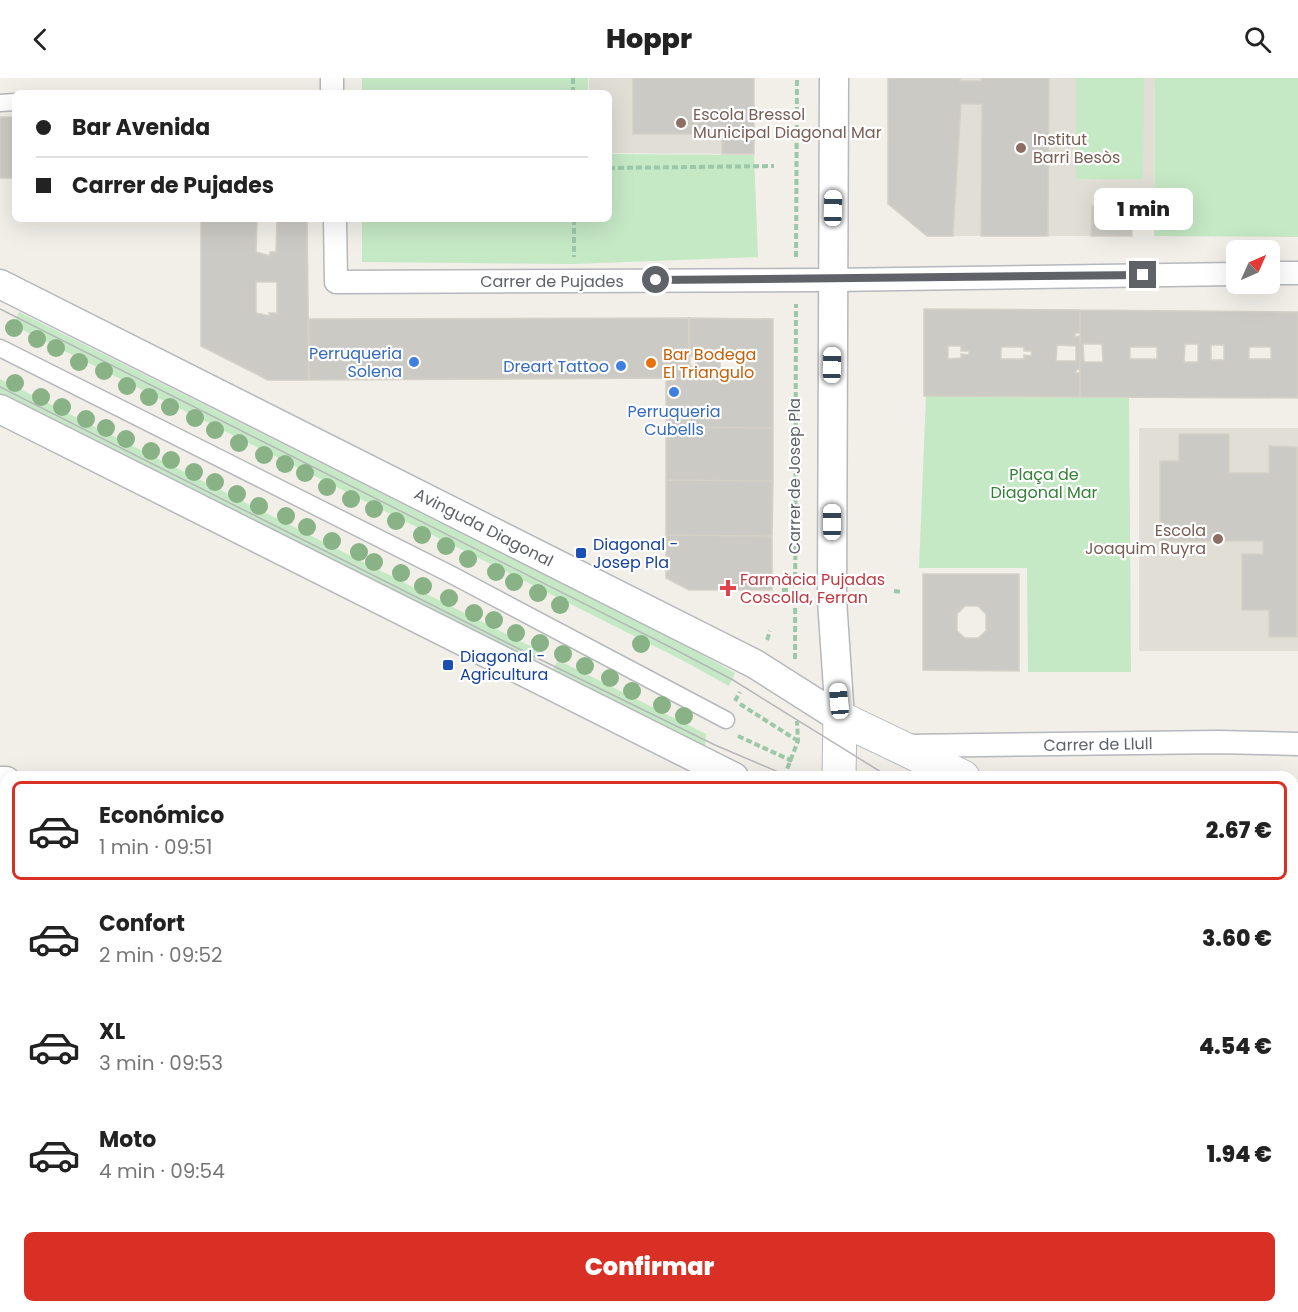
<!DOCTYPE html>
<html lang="es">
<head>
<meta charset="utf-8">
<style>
  body { margin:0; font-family:Poppins,sans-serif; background:#f6f6f6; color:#222; height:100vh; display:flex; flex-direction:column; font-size:22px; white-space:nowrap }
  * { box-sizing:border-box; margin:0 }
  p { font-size:20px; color:#767676 }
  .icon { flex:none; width:33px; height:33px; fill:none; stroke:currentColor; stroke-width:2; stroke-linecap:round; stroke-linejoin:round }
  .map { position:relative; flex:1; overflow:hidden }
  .details { position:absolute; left:0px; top:693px; width:1299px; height:542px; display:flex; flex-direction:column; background:#fff; border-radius:18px 18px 0 0; box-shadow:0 6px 24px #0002 }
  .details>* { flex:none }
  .banner { position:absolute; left:12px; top:12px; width:600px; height:132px; border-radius:9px; box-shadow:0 6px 24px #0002; display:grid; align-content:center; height:132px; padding:0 24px; background:#fff }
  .needle { width:39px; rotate:45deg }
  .controls { position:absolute; left:1226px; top:162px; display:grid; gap:12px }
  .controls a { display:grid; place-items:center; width:54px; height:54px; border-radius:9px; background:#fff; box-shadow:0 6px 24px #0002; font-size:30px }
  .end { position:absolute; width:27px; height:27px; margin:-14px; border:8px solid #5f6368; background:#fff; box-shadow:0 0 0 3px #fff }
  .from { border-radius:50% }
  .bubble { position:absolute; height:42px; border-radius:9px; background:#fff; box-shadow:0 6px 24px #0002; font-size:20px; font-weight:800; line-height:42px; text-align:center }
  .car { position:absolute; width:18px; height:36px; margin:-18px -9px; border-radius:8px; box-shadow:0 0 4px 2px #0007; background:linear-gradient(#fff 24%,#345 0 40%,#fff 0 76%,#345 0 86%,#fff 0) }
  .banner b { display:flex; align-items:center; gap:21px; height:57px; font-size:22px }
  .banner b+b { border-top:2px solid #e0e0e0 }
  .banner i { width:15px; height:15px; background:#222 }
  ul { padding:10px 0 0; list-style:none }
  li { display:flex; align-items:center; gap:18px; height:99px; margin:0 12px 9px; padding:0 12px; border:3px solid transparent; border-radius:9px }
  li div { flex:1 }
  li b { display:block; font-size:22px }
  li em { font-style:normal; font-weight:800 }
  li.active { border-color:#d93025 }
  li>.icon { width:54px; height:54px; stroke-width:1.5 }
  .action { display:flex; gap:12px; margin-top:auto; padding:12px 24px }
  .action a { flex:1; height:69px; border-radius:9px; background:#d93025; color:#fff; font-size:24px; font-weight:800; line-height:69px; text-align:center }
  header { display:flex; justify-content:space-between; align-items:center; height:78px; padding:0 24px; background:#fff; font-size:27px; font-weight:800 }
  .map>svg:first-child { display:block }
</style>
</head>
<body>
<header><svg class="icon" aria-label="back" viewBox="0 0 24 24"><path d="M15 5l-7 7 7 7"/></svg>Hoppr<svg class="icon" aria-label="search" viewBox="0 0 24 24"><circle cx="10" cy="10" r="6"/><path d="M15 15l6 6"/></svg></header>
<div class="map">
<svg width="1298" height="1234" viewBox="0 0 1298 1234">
  <rect width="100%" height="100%" fill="#f1efe8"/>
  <!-- education -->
  <path fill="#e1ded6" d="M589 0H753L754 76 609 75V15H589Z
    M888 0H1155L1154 128H1132V158H927L888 126Z
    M1139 350H1298V573H1139Z"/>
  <!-- green -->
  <path fill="#c5e8c5" d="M362 0H588V15H362Z
    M1076 0H1144L1143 101H1076Z
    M1155 0H1298V159L1154 158Z
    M609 76 754 77 758 179 574 186 362 184V141H609Z
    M19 234 688 569 735 595 729 608 682 582 13 247Z
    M0 301 540 573 533 586 0 318Z
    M926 318 1129 319 1131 594H1028L1027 490H919Z
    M558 582 706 656 705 672 551 595Z
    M0 750H6V1228L620 1229 617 1234H0Z"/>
  <!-- sand -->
  <path fill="#fbf3d9" d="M458 1229V1228L550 1229 536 1234H456Z"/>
  <!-- water -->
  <path fill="#aadaff" d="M109 1229 448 1228 449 1229 447 1234H98Z"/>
  <!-- building -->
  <path fill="#cccac5" stroke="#d6d1c6" stroke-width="1.5" fill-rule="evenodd" d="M633 0H754V76H722V56H633Z
    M888 0H960V3H981V0H1049L1048 158H981L982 26H961L953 158H927L888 126Z
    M0 39H15V100H0Z
    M1092 128H1132V158H1091Z
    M201 141H263V143H257L256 174 270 178V174H276L277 143H270V141H307L309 302H268L201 268ZM256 204H277V235H269L270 238 256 235Z
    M924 231 1080 232V255H1075V259L1080 258V291L1076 292V295H1080V319L924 318ZM1057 267 1076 268V283H1056ZM948 268H961V273H969V277L961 276V280L948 281ZM1001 269H1024V273H1032L1031 278 1024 277V281H1001Z
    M1080 232 1298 234V320L1080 319ZM1083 266H1102L1103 284H1084ZM1185 266H1198V284H1184ZM1211 267H1224V282H1211ZM1130 269H1157V281H1130ZM1249 269H1271V281H1249Z
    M689 240 773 241V350L666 349V300H690V288H696V278H689ZM720 276H741V296H720Z
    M689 240 690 300 309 302V241Z
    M666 349 773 350V403L666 402Z
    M1179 356H1229V395H1269V368L1297 369V559H1269V532H1242V476H1263V463H1160V383H1179Z
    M666 402 773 403 772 458 666 457Z
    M666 457 772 458V512H689L666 500Z
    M923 496H1019V593L923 592ZM965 528H978L986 536V553L978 560H965L957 553V536Z
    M0 767H6V873H0Z
    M1293 1027 1298 1029V1234H880V1228H1293Z
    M649 1228H747L744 1234H646Z"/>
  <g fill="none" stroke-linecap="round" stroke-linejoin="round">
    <!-- service casing -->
    <g stroke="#b5b8bc" stroke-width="14">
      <path id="service" d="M0 951 6 944"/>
    </g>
    <!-- pedestrian casing -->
    <g stroke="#b5b8bc" stroke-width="19">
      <path id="pedestrian" d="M0 25 15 24
        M0 270 450 496 726 642"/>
    </g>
    <!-- minor casing -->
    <g stroke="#b5b8bc" stroke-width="25">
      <path id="minor" d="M332 0V15
        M335 141 336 204 832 202 1236 196
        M1269 195H1298
        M907 668 1218 664 1298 666
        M1293 716H1298"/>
    </g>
    <!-- tertiary casing -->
    <g stroke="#b5b8bc" stroke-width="31">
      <path id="tertiary" d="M834 0 832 522 840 640
        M0 206 755 586 840 640
        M0 331 734 699
        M0 703H6
        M829 1234V1228"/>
    </g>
    <!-- secondary casing -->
    <g stroke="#b6babf" stroke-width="35">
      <path id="secondary" d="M839 699 840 640 963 699
        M1293 868 1298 871
        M1293 963 1298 966"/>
    </g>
    <!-- path -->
    <path stroke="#9cc7a9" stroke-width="4" stroke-dasharray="6 3" stroke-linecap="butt" d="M573 0V15
      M609 90 774 88
      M574 141V179
      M796 179 797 0
      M782 512H789
      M894 513 901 514
      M767 562 770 553
      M795 581 796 226
      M735 623 740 614
      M740 626 798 663
      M738 658 792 683
      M784 699 798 663 797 643
      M1293 793 1298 795
      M69 1234 76 1228
      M630 1234 633 1228"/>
    <!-- service -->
    <use href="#service" stroke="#fff" stroke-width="12"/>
    <!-- pedestrian -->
    <use href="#pedestrian" stroke="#fff" stroke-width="16"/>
    <!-- minor -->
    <use href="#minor" stroke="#fff" stroke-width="22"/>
    <!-- tertiary -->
    <use href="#tertiary" stroke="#fff" stroke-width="28"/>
    <!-- secondary -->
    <use href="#secondary" stroke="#fff" stroke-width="33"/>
    <!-- tram -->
    <path stroke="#b6b7b8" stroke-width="1.5" d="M0 231 676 572 733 602 889 699
      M0 309 531 577 715 667 790 699
      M1293 904 1298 907
      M1293 934 1298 936"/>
  </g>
  <!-- trees -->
  <g fill="#89b387">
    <circle cx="14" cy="250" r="9"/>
    <circle cx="37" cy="261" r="9"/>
    <circle cx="56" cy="270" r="9"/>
    <circle cx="79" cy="284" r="9"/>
    <circle cx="104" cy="293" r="9"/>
    <circle cx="15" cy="305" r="9"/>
    <circle cx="127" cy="308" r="9"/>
    <circle cx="41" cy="319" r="9"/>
    <circle cx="149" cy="319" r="9"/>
    <circle cx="62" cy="329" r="9"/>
    <circle cx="170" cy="329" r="9"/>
    <circle cx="195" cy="340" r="9"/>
    <circle cx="86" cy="341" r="9"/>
    <circle cx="106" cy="350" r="9"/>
    <circle cx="215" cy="352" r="9"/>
    <circle cx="126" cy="361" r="9"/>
    <circle cx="239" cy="365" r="9"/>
    <circle cx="151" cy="373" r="9"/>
    <circle cx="264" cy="377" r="9"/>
    <circle cx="171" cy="382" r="9"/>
    <circle cx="285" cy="386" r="9"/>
    <circle cx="194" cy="394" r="9"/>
    <circle cx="305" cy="395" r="9"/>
    <circle cx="215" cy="404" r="9"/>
    <circle cx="327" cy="409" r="9"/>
    <circle cx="237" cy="416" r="9"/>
    <circle cx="351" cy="421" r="9"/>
    <circle cx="259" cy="428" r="9"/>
    <circle cx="374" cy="431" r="9"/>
    <circle cx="286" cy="438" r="9"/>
    <circle cx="396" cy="443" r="9"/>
    <circle cx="307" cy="449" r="9"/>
    <circle cx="422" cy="457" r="9"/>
    <circle cx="332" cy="463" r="9"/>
    <circle cx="446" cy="468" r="9"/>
    <circle cx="359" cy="474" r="9"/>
    <circle cx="468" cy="481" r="9"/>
    <circle cx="374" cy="484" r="9"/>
    <circle cx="496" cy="494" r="9"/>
    <circle cx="401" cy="495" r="9"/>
    <circle cx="514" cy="504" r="9"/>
    <circle cx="423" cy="508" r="9"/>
    <circle cx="538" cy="515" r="9"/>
    <circle cx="449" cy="520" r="9"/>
    <circle cx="560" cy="527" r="9"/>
    <circle cx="474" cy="535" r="9"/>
    <circle cx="494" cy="542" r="9"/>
    <circle cx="516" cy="555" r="9"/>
    <circle cx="540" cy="565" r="9"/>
    <circle cx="641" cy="566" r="9"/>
    <circle cx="563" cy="576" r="9"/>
    <circle cx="585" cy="588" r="9"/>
    <circle cx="610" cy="600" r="9"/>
    <circle cx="632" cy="613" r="9"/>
    <circle cx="662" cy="627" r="9"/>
    <circle cx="684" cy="638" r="9"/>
  </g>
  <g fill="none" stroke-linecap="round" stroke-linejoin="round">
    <!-- route -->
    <path stroke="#5f6368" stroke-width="8" d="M656 202 1143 197"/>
  </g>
  <!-- markers -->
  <g fill="#8d6e63" stroke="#fff" stroke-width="2">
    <circle cx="681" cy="45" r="6"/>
    <circle cx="1021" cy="70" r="6"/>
    <circle cx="1218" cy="461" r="6"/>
  </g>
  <g fill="#3f7fe0" stroke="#fff" stroke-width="2">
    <circle cx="414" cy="284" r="6"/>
    <circle cx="621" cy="288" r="6"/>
    <circle cx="674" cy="314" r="6"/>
  </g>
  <circle fill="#e8710a" stroke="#fff" stroke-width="2" cx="651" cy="285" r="6"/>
  <g fill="#1a4fb4" stroke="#fff" stroke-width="2">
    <rect x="575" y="469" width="12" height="12" rx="3"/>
    <rect x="442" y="581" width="12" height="12" rx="3"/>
  </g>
  <path fill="#e0444e" stroke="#fff" stroke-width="2" d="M725 501h6v6h6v6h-6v6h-6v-6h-6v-6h6z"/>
  <g text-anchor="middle" stroke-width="4.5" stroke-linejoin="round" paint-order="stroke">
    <!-- education labels -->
    <g font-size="16" fill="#785e54" stroke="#fff" text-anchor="start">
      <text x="693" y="42">Escola Bressol<tspan x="693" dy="18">Municipal Diagonal Mar</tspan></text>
      <text x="1033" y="67">Institut<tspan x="1033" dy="18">Barri Besòs</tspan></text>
      <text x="1206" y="458" text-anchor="end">Escola<tspan x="1206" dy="18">Joaquim Ruyra</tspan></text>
    </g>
    <!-- street labels -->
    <g font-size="16" fill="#5f6368" stroke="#fff">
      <text x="552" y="209">Carrer de Pujades</text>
      <text transform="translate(794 398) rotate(-90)" y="6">Carrer de Josep Pla</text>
      <text transform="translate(484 449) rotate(27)" y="6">Avinguda Diagonal</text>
      <text transform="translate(1098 666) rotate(-1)" y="6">Carrer de Llull</text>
    </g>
    <!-- shop labels -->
    <g font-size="16" fill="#366cbe" stroke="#fff" text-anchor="end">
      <text x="402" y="281">Perruqueria<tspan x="402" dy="18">Solena</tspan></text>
      <text x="609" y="294">Dreart Tattoo</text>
      <text x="674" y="339" text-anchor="middle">Perruqueria<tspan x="674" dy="18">Cubells</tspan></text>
    </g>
    <!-- food labels -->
    <g font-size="16" fill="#c56008" stroke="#fff" text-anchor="start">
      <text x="663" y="282">Bar Bodega<tspan x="663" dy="18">El Triangulo</tspan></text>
    </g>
    <!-- park labels -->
    <g font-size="16" fill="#348238" stroke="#fff">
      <text x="1044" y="402">Plaça de<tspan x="1044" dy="18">Diagonal Mar</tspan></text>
    </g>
    <!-- transit labels -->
    <g font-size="16" fill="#164399" stroke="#fff" text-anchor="start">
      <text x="593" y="472">Diagonal -<tspan x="593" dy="18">Josep Pla</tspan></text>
      <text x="460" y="584">Diagonal -<tspan x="460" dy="18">Agricultura</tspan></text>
    </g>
    <!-- health labels -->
    <g font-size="16" fill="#be3a42" stroke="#fff" text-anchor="start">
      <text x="740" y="507">Farmàcia Pujadas<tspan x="740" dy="18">Coscolla, Ferran</tspan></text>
    </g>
  </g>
</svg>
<div class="controls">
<a><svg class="needle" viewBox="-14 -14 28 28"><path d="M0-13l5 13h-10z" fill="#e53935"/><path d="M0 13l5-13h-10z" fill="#767676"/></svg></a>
</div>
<i class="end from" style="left:656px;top:202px"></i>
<i class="end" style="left:1143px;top:197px"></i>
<div class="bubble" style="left:1094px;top:110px;width:99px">1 min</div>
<i class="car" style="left:833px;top:130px;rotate:1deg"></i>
<i class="car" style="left:832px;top:287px;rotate:1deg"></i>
<i class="car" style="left:832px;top:444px;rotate:0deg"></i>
<i class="car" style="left:839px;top:623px;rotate:355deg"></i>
<div class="banner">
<b><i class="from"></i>Bar Avenida</b>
<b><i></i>Carrer de Pujades</b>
</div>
<section class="details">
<ul>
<li class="active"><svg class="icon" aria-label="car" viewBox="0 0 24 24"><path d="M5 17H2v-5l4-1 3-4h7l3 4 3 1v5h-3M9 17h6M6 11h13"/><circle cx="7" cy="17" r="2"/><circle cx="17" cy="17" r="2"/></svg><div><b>Económico</b><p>1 min · 09:51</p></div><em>2.67 €</em></li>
<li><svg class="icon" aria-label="car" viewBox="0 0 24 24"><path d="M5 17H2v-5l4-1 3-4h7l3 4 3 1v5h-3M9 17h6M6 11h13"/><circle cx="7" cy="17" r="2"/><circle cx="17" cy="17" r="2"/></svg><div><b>Confort</b><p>2 min · 09:52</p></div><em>3.60 €</em></li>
<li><svg class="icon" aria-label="car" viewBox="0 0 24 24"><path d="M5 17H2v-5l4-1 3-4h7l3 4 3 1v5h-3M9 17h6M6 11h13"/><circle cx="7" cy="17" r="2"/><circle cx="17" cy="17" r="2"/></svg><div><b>XL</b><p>3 min · 09:53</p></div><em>4.54 €</em></li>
<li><svg class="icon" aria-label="car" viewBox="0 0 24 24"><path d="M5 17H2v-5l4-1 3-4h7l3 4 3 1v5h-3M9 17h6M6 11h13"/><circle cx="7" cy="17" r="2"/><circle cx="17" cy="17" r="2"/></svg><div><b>Moto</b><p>4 min · 09:54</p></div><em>1.94 €</em></li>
</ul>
<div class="action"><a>Confirmar</a></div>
</section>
</div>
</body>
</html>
